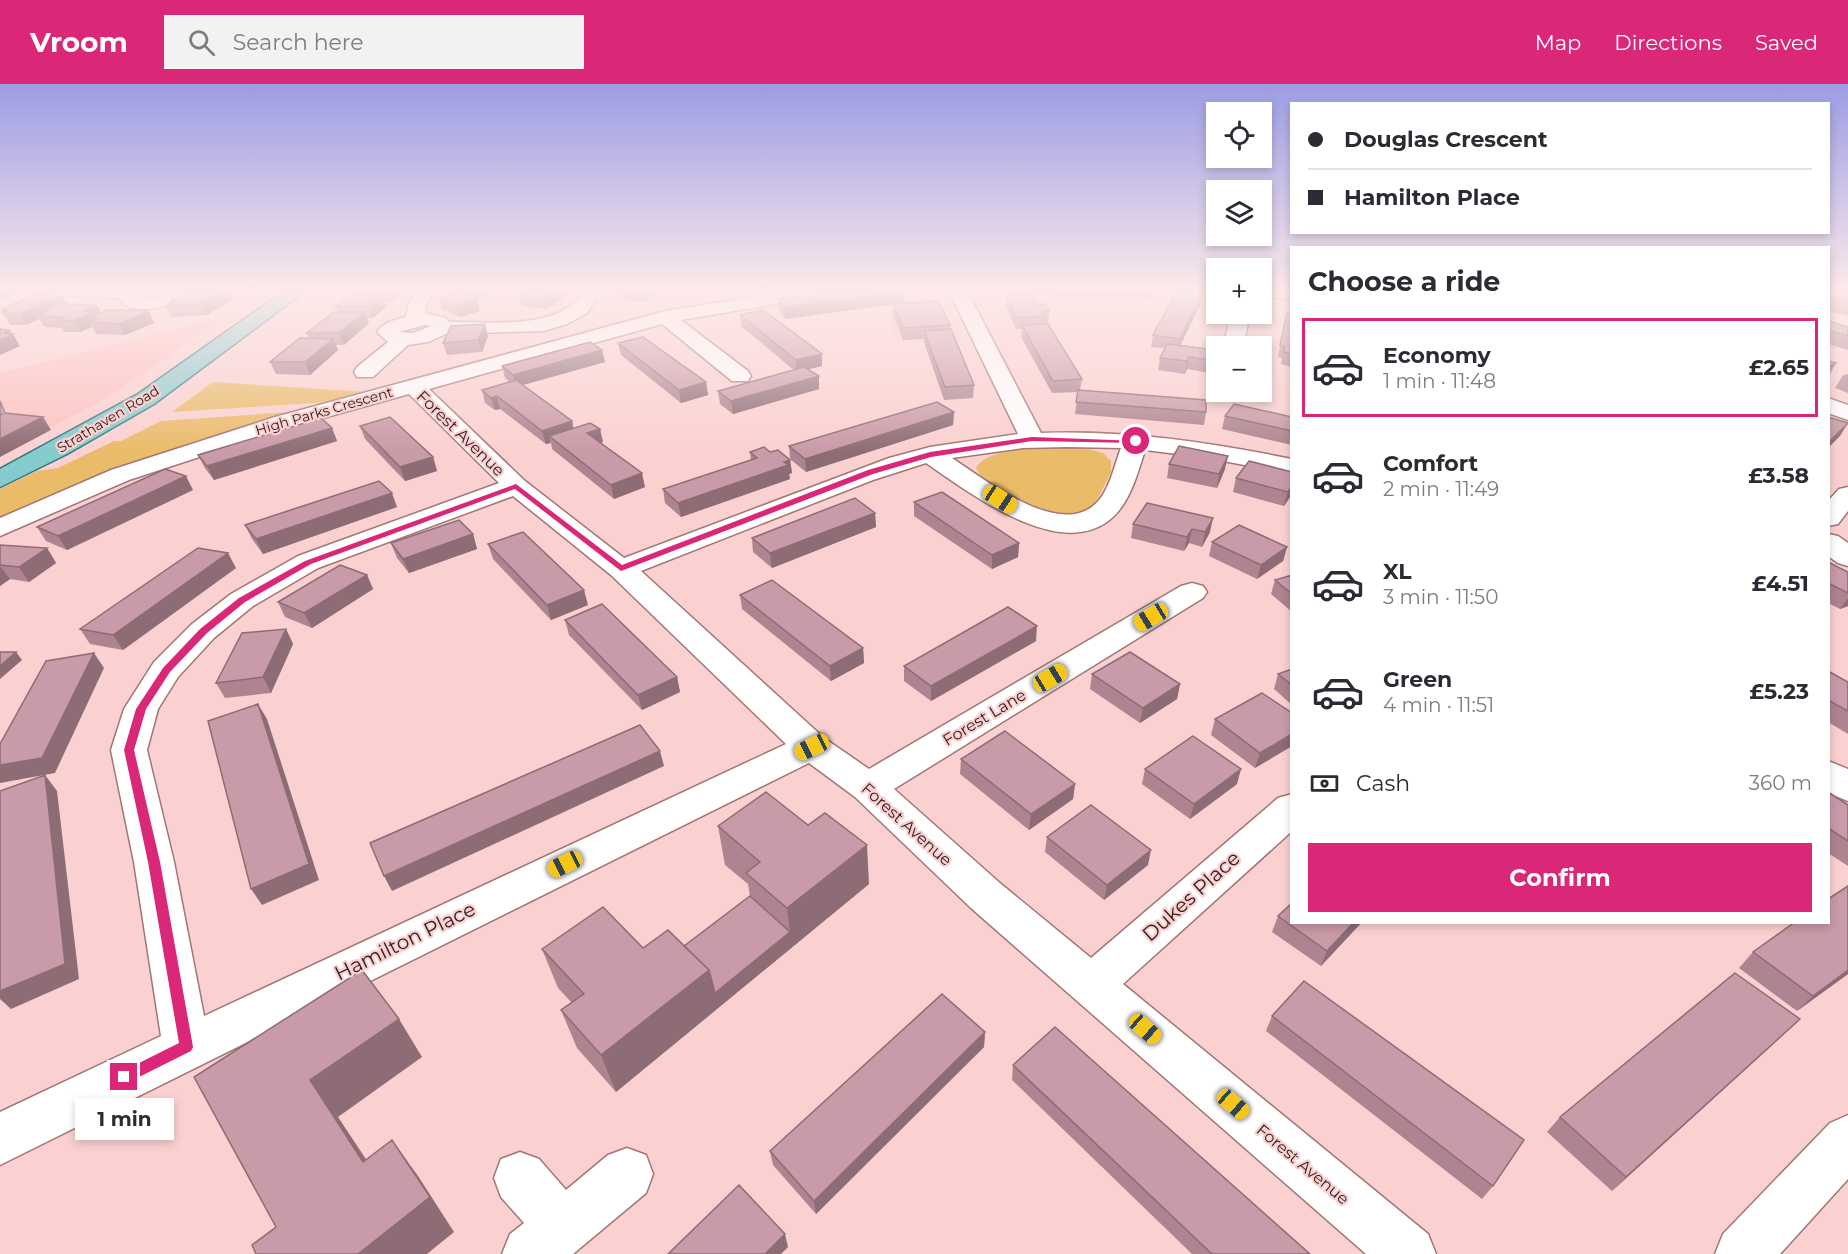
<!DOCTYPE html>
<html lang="en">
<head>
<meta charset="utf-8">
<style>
  body { margin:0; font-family:Montserrat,sans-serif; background:#f2f2f3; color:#2b2b33; height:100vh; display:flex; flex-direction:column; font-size:22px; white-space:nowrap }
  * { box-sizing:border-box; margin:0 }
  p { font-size:20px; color:#7c7c81 }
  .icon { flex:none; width:33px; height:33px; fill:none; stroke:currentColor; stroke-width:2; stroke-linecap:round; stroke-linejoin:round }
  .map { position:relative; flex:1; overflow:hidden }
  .sheet { position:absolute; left:1290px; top:162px; width:540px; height:678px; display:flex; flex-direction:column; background:#fff; border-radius:0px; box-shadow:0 3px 9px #0003 }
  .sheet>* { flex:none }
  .banner { position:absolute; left:1290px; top:18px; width:540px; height:132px; border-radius:0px; box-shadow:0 3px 9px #0003; display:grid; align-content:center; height:132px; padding:0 18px; background:#fff }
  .controls { position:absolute; left:1206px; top:18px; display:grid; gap:12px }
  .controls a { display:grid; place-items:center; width:66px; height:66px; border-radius:0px; background:#fff; box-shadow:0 3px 9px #0003; font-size:30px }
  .end { position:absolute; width:27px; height:27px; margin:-14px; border:8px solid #db2777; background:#fff; box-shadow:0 0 0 3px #fff }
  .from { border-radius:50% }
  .bubble { position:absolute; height:42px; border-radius:0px; background:#fff; box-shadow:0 3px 9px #0003; font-size:20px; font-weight:700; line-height:42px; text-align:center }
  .car { position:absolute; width:18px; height:36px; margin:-18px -9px; border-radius:8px; box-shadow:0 0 4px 2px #0007; background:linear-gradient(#f5c518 24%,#345 0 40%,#f5c518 0 76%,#345 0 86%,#f5c518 0) }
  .banner b { display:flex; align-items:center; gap:21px; height:57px; font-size:22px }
  .banner b+b { border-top:2px solid #e1e1e2 }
  .banner i { width:15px; height:15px; background:#2b2b33 }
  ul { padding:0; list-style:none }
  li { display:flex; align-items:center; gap:18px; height:99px; margin:0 12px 9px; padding:0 6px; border:3px solid transparent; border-radius:0px }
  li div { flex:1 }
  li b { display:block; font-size:22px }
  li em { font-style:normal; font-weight:700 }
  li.active { border-color:#db2777 }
  li>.icon { width:54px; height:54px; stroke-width:1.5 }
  h2 { padding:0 18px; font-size:27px; line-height:72px }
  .pay { display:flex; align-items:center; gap:15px; height:66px; padding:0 18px; font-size:22px }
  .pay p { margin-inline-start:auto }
  .button { display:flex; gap:12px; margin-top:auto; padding:12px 18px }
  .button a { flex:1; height:69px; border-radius:0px; background:#db2777; color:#fff; font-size:24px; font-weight:700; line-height:69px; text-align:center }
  header { display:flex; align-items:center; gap:36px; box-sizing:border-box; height:84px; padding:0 30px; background:#db2777; color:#fff }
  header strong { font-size:28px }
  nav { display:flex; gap:33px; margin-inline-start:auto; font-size:21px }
  .search { width:420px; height:54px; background:#f2f2f3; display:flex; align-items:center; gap:15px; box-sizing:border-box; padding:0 21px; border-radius:0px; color:#7c7c81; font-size:22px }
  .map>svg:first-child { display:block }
</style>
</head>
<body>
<header>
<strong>Vroom</strong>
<div class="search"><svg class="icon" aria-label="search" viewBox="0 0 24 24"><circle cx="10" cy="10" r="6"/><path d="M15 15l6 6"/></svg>Search here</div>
<nav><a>Map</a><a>Directions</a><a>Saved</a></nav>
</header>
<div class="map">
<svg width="1848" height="1170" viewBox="0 0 1848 1170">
  <rect width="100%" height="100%" fill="#fad1d0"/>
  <!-- built -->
  <path fill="#fec2c1" d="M950 221 963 253 896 257 887 226Z
    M226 233 107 314 0 370V289Z"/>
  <!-- green -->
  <path fill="#eabb69" d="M213 298 367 308 330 318 172 328Z
    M305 327 195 357 114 388 0 437V405L37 387 58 384 114 357H121L161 337Z
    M1078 362 1103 369 1111 377V388L1093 424C1042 440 1022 417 980 391L976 384C988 361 1054 364 1078 362Z"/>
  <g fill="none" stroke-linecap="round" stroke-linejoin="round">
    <!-- minor casing -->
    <g stroke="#a37574" stroke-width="3">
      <path id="minor" d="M44 205H157L154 209 141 214C161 215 175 204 194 205L189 215C173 221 128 235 120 214L52 211 46 210Z
        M418 205H436L426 221 425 229 446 234 449 238C491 237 561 248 585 205H603L587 229 567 240 544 247 446 250 428 258 408 261 373 293H357L354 288 357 283 388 258 377 248C384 238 394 236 406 233L408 221ZM425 241 431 242 413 249 399 248Z
        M802 205H843L834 210 681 236 748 287 751 292 748 297H732L662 240 429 305 525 397 624 474 889 374 930 363 1018 350 948 205H966L1041 349C1126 346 1208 358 1292 375V390L1202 373 1145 366C1138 388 1131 416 1113 433 1062 480 970 409 926 379L873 396 641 487 824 654 869 685 1181 502 1192 499 1203 502 1207 508 1203 514 894 705 1001 800 1091 874 1278 714 1292 710V747L1123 900 1428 1150 1436 1170H1366L971 824 855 713 809 679 0 1081V1028L161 952 134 778 111 666 124 625 154 578 192 540 231 510 298 472 499 399 409 310 291 343 129 396 0 452V434L111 386 275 333 665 227ZM1068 363 1121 364C1114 382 1109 410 1093 422 1056 452 984 395 952 374L1023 364ZM513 412 611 491 786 660 204 932 174 778 147 666 158 625 178 593 214 554 253 522 318 484Z
        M1262 205H1292V216L1262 212Z
        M1231 230H1250L1243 262H1223Z
        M1828 314 1848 321V336L1828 329Z
        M1848 403V427L1838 440 1828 442V417L1839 405Z
        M1828 450 1838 452 1848 459V482L1838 479 1828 472Z
        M1828 677 1848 685V717L1828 709Z
        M1848 1031V1095L1780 1170H1715L1723 1150 1830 1039Z
        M627 1064 646 1071 653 1090 646 1109 573 1170H502L510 1150 524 1139 501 1113 494 1094 501 1075 520 1068 539 1075 566 1106 608 1071Z"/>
    </g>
    <!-- major casing -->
    <g stroke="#32777b" stroke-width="3">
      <path id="major" d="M287 205H308L154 320 67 370 0 403V385L138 310Z"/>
    </g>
    <!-- minor -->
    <use href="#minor" fill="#fff" fill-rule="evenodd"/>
    <!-- major -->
    <use href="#major" fill="#85cbce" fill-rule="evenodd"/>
  </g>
  <!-- wall -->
  <path fill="#ad8490" d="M210 205H253L246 209 230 210 233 215 207 231 171 233 166 222 172 218 171 217Z
    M358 205 405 207 393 217H384L386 223 373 234H367L369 239 344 261H336L338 266 310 291 276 290 270 278 309 254 307 249 338 228 336 222 358 211 356 206Z
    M452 205H494L490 206 491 211 477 215 480 227 460 233 442 225 439 214 454 209Z
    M521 205H571H566L567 212 546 225 522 222 519 211 522 209Z
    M616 205H663L643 218 618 215Z
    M1031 205H1154L1153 215 1031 211Z
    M1828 206 1848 211V232L1828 227Z
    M904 208V219L950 241V245L974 301 973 314 944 316 924 258V255L903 256 893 231V220L785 235 779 226 778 215Z
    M1006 211 1036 220 1049 227 1048 239H1044V240L1082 295 1080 306 1206 328 1204 341 1075 330 1078 308 1052 309 1021 253 1022 245H1016L1006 222Z
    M66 220 101 229 149 227 154 239 125 251 96 250 92 243 80 248H64L62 244 45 243 39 235 26 241H10L1 226Z
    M1200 221 1180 261 1216 266V290L1187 285 1185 290 1158 286 1160 274 1164 264 1151 263 1153 251Z
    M1292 230V283L1281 280 1282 274 1278 273 1284 241Z
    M740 231 822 282 808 285 819 292V305L733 330 720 320 718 307 794 286 741 242Z
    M1828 237 1848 243V266L1828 260Z
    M488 252 482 268 447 271 443 259Z
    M618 259 706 298 708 311 681 319 621 271Z
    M602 266 605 278 522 301 572 337 573 344 600 345 603 358 601 359 645 403 614 415 552 365 551 358 546 360 500 325 495 326 485 319 482 306 510 298 505 294 502 282Z
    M1262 273 1270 274 1264 296H1262Z
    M1848 290V309L1835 304 1843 291Z
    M954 328 953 341 806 388 790 375 789 362Z
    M1225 332 1292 333V361L1222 345Z
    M360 342 433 373 437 387 405 397 365 355Z
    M332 344 337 357 214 396 205 384 198 371Z
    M750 368H770L790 376 792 389 789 390 790 395 681 433 665 419 663 405 751 376Z
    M1169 380 1225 385 1217 404 1167 394Z
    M1292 388V410L1284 422 1233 408 1236 394Z
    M193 406 67 466 46 457 37 443Z
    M914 418 1019 459 1018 473 992 485 914 432Z
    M1147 419 1210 448 1202 463 1189 459 1184 467 1131 454 1133 440Z
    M397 423 263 470 252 455 245 441Z
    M875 429 876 443 772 484 753 468 752 454Z
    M473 450 477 465 409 489 397 474 391 459Z
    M1212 458 1287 463 1283 477 1257 495 1209 472Z
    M488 460 588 521 551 536 493 475Z
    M0 461 47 464 56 479 29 498 10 495 0 502Z
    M1828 478 1848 488V522L1840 525 1828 519Z
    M236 484 123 566 90 560 80 545Z
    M367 491 373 505 312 544 285 533 278 518Z
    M1292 491V528L1271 510 1275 496Z
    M740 511 863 564 864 579 831 597 742 525Z
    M565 536 677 593 680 608 642 626 569 551Z
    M286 545 293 560 271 609 225 614 216 599Z
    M1036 557 931 617 904 597V582Z
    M1292 585V621L1274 605 1278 590Z
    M1828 587 1848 598V650L1828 638Z
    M1092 590 1180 600 1177 615 1140 639 1090 605Z
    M1292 629V662L1255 684 1211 651 1215 635Z
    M961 675 1075 700 1073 715 1029 746 960 690Z
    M1145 685 1237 700 1190 735 1142 700Z
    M1828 708 1848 721V782L1828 769Z
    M718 742 869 800 616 1008 577 964 561 926 572 919 558 904 542 865 643 864 684 862 750 812 748 800 725 781Z
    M1047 753 1148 781 1104 816 1045 768Z
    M1848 802V890L1797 927 1739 884 1753 868Z
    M1278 832 1292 838H1362L1321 882 1272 848Z
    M1272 932 1493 1102 1482 1115 1266 947Z
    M985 948 984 963 816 1130 773 1081 770 1067Z
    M1784 950 1612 1107 1547 1048 1560 1033Z
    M1013 981 1310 1170H1192L1012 996Z"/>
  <!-- shaded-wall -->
  <path fill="#8d6c75" d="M0 205H20L21 207 0 216Z
    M228 205 233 215 207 231 201 220Z
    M244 205H253L246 209Z
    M391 205H404L405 207 393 217 389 206Z
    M473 205H494L490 206 491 211 477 215 480 227 460 233 456 222 471 217 468 206Z
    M558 205H566L567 212 546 225 543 214Z
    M644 205H663L643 218 641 207Z
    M904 208V219L785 235 784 223Z
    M1202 209 1200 221 1178 266 1180 255Z
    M61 210 67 221 47 227H41L44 232H38L39 235 26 241 20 230Z
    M383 212 386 223 373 234 369 222Z
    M97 221 103 233 98 234 92 233 95 239 89 238 92 243 80 248 74 237 85 227Z
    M149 227 154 239 125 251 119 240Z
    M365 228 369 239 344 261 339 249Z
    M485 240 488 252 482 268 478 256Z
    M10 246 12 251 13 250 20 262 0 271V256L3 249Z
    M333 255 338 266 310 291 305 278Z
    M602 266 605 278 516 303 513 291Z
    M822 270V282L797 288 796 276Z
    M1189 273 1187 285 1185 290 1187 277Z
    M1836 279 1829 291H1828V283Z
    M819 292V305L733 330 731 317Z
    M706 298 708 311 681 319 679 306Z
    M497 312 500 325 495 326 491 314Z
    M954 328 953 341 806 388 805 375Z
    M43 333 51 346 0 373V355Z
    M572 337 575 351 549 352 551 359 546 360 542 347Z
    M1848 339 1840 352 1828 364V359Z
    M332 344 337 357 214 396 207 382Z
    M600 345 603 358 590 362 587 349Z
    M1228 372 1225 385 1217 404 1219 390Z
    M433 373 437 387 405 397 400 383Z
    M790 376 792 389 789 390 790 395 681 433 678 419Z
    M642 389 645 403 614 415 611 401Z
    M186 392 193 406 67 466 58 452Z
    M1292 402V410L1284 422 1288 408Z
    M392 409 397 423 263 470 256 455Z
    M875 429 876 443 772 484 770 469Z
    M1213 434 1210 448 1202 463 1205 448Z
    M1192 445 1189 459 1184 467 1187 453Z
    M473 450 477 465 409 489 403 475Z
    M1019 459 1018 473 992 485V471Z
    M1287 463 1283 477 1257 495 1261 481Z
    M47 464 56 479 29 498 19 483Z
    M228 469 236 484 123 566 113 551Z
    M0 482 10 495 0 502Z
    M367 491 373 505 312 544 304 529Z
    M584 506 588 521 551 536 547 521Z
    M1848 514V522L1840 525Z
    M1037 542 1036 557 931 617V602Z
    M286 545 293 560 271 609 263 593Z
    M863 564 864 579 831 597 830 582Z
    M16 568 22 576 0 595V582Z
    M94 569 104 584 55 689 0 699V681Z
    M677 593 680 608 642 626 638 611Z
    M1180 600 1177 615 1140 639 1143 624Z
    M258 620 267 635 319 796 262 821 251 805Z
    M1292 650V662L1255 684 1260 669Z
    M660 667 664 682 392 807 384 792Z
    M1241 685 1237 700 1190 735 1194 720Z
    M45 691 57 707 79 895 11 925 0 915V907Z
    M1075 700 1073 715 1029 746 1031 730Z
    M867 761 869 800 616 1008 601 971 709 886 790 848 787 824Z
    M1151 766 1148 781 1104 816 1107 801Z
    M1354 838H1362L1321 882 1327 867Z
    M1848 886V890L1797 927 1813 912Z
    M399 935 422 973 338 1033 391 1113 363 1078 310 996Z
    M1800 935 1784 950 1612 1107 1626 1093Z
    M985 948 984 963 816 1130 814 1117Z
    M392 1056 418 1092 454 1148 427 1170H358Z
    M785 1150 788 1163 781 1170H765Z"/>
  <!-- building -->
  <path fill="#c99aa7" stroke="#8d6c75" stroke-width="1.5" d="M227 205 201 220 166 222 174 217H171L194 206Z
    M358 205H391L389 206H356Z
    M530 205H558L543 214 519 211Z
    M623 205H644L641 207Z
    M855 205H901L904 208 784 223 778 215Z
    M1177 206 1202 209 1180 255 1153 251Z
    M1828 206 1848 211V219L1828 214Z
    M459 208 477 215 456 222 439 214Z
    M61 210 20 230 3 229 9 226H1L33 211Z
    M1030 210 1036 220H1045L1049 227 1042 228 1044 232 1017 234 1006 211Z
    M350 211 383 212 369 222H336Z
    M938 217 950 241 903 244 893 220Z
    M57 220 97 221 85 227 92 228 74 237 57 236 64 233 38 232 47 227H41Z
    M107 226 149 227 119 240 89 238 98 234 92 233Z
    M763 226 822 270 796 276 740 231Z
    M334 228H365L339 249H307Z
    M1287 229 1292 230V270L1284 268 1285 262 1280 261Z
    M1828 237 1848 243V252L1828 246Z
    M485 240 478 256 443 259 451 242Z
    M1048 240 1082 295 1053 297 1022 241Z
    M0 245 10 246 3 249 13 250 0 256Z
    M951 245 974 301 945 303 924 247Z
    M643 253 706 298 679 306 618 259Z
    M300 254 333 255 305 278H270Z
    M590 258 602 266 513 291 502 282Z
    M1167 260 1216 266V277L1189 273 1187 277 1160 274Z
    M1262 273 1270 274 1267 284 1262 283Z
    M1828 277 1836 279 1828 283Z
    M804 283 819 292 731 317 718 307Z
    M516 296 572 337 542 347 497 312 491 314 482 306Z
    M1078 306 1206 316V328L1076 318Z
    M0 317 5 329 43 333 0 355V331L3 330 0 331Z
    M937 318 954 328 805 375 789 362Z
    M1234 320 1292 333V347L1225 332Z
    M390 333 433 373 400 383 360 342Z
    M1828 333 1848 339 1828 359Z
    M321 334 332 344 207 382 198 371Z
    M590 339 600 345 587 349 642 389 611 401 549 352Z
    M1179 362 1228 372 1219 390 1169 380Z
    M764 363 770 368 778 366 790 376 784 378 788 381 678 419 663 405 757 374 750 368Z
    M1249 377 1292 388V402L1288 408 1236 394Z
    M165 385 186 392 58 452 37 443Z
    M379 397 392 409 256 455 245 441Z
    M942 408 1019 459 992 471 914 418Z
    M855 414 875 429 770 469 752 454Z
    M1147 419 1213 434 1205 448 1192 445 1187 453 1133 440Z
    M459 436 473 450 403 475 391 459Z
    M1239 441 1287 463 1261 481 1212 458Z
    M523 448 584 506 547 521 488 460Z
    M0 461 47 464 19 483 0 481Z
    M198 464 228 469 113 551 80 545Z
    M1828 478 1848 488V509L1828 499Z
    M340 481 367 491 304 529 278 518Z
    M1292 491V510L1275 496Z
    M772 496 863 564 830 582 740 511Z
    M602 520 677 593 638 611 565 536Z
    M1008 523 1037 542 931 602 904 582Z
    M286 545 263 593 216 599 242 549Z
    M0 568H16L0 582Z
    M1130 568 1180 600 1143 624 1092 590Z
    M94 569 42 674 0 681V660L46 577Z
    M1292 585V601L1278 590Z
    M1828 587 1848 598V627L1828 616Z
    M1262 609 1292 629V650L1260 669 1215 635Z
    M258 620 309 780 251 805 208 637Z
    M640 641 660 667 384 792 370 759Z
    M1005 647 1075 700 1031 730 961 675Z
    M1193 652 1241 685 1194 720 1145 685Z
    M45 691 65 880 0 907V707Z
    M766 708 808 741 825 729 867 761 787 824 746 789 760 778 718 742Z
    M1828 708 1848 721V757L1828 744Z
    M1091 721 1151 766 1107 801 1047 753Z
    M1848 802V886L1813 912 1753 868 1795 838H1828V815Z
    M750 812 790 848 715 909 709 886 684 862Z
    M1292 819V838H1354L1327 867 1278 832Z
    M603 823 643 864 668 846 709 886 601 971 561 926 584 910 542 865Z
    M362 886 399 935 310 996 363 1078 392 1056 430 1113 358 1170H256L252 1161 276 1143 194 993Z
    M1735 889 1800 935 1626 1093 1560 1033Z
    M1304 897 1524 1056 1493 1102 1272 932Z
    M942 910 985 948 814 1117 770 1067Z
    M1055 943 1310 1170H1212L1013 981Z
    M739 1101 785 1150 765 1170H668Z"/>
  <!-- sky -->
  <linearGradient id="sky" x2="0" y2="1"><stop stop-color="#9c9ce4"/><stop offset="0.56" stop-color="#fdeaea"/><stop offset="1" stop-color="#fdeaea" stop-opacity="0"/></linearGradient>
  <rect width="1848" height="369" fill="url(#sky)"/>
  <!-- route -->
  <path fill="#db2777" d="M1032 353 1139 357 1136 359 1032 357 931 373 873 390 621 487 515 405 311 480 245 518 207 549 170 588 146 625 134 666 160 778 193 963 191 967 129 998H119L117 993 119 989 179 959 148 778 124 666 136 625 163 584 200 545 239 514 305 477 516 400 622 481 868 386 930 368Z"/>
  <g text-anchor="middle" stroke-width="4.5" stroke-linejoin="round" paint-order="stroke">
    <!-- far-street labels -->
    <g font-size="14" fill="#2e1c1c" stroke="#fad1d0">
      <text transform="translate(324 327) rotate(-16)" y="5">High Parks Crescent</text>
      <text transform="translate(108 335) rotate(-31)" y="5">Strathaven Road</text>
    </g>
    <!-- street labels -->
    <g font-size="16" fill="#2e1c1c" stroke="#fad1d0">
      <text transform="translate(461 349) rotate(44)" y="6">Forest Avenue</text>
      <text transform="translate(984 633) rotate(-31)" y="6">Forest Lane</text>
      <text transform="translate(907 740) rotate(42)" y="6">Forest Avenue</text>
      <text transform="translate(1303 1080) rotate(40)" y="6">Forest Avenue</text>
    </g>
    <!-- near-street labels -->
    <g font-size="20" fill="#2e1c1c" stroke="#fad1d0">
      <text transform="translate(1191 812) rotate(-42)" y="7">Dukes Place</text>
      <text transform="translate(405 857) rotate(-26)" y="7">Hamilton Place</text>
    </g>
  </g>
</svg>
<div class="controls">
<a><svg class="icon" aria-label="locate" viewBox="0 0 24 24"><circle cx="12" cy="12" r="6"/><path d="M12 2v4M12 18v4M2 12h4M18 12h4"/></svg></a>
<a><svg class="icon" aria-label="layers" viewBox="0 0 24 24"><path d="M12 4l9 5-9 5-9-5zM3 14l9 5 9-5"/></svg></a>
<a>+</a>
<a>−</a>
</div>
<i class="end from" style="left:1136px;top:357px"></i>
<i class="end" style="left:124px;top:993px"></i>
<div class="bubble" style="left:75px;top:1014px;width:99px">1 min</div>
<i class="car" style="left:1000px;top:415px;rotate:123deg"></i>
<i class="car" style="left:1151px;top:533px;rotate:239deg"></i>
<i class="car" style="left:1050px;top:594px;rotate:59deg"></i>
<i class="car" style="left:812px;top:663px;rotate:244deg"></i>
<i class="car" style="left:565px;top:780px;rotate:244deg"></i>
<i class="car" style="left:1145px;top:945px;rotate:131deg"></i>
<i class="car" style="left:1233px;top:1020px;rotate:131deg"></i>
<div class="banner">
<b><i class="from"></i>Douglas Crescent</b>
<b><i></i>Hamilton Place</b>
</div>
<section class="sheet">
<h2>Choose a ride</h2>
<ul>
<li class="active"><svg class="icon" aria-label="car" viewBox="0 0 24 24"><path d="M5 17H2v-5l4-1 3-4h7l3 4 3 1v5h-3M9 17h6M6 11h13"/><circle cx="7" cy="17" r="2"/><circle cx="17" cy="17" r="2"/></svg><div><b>Economy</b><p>1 min · 11:48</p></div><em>£2.65</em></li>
<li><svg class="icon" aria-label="car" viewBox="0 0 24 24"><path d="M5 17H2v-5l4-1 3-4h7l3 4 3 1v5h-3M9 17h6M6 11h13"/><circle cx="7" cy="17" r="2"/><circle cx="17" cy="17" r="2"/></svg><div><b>Comfort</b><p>2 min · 11:49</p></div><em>£3.58</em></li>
<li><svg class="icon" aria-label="car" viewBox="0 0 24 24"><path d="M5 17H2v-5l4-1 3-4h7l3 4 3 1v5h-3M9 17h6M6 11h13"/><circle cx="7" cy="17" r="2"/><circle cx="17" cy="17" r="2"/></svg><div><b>XL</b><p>3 min · 11:50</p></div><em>£4.51</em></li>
<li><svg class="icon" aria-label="car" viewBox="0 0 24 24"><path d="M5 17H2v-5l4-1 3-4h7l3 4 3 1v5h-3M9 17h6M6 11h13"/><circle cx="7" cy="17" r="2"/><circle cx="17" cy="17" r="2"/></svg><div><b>Green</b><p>4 min · 11:51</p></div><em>£5.23</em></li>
</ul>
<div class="pay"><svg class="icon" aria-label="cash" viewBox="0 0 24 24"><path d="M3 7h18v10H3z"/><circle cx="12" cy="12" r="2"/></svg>Cash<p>360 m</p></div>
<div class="button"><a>Confirm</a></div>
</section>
</div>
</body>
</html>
